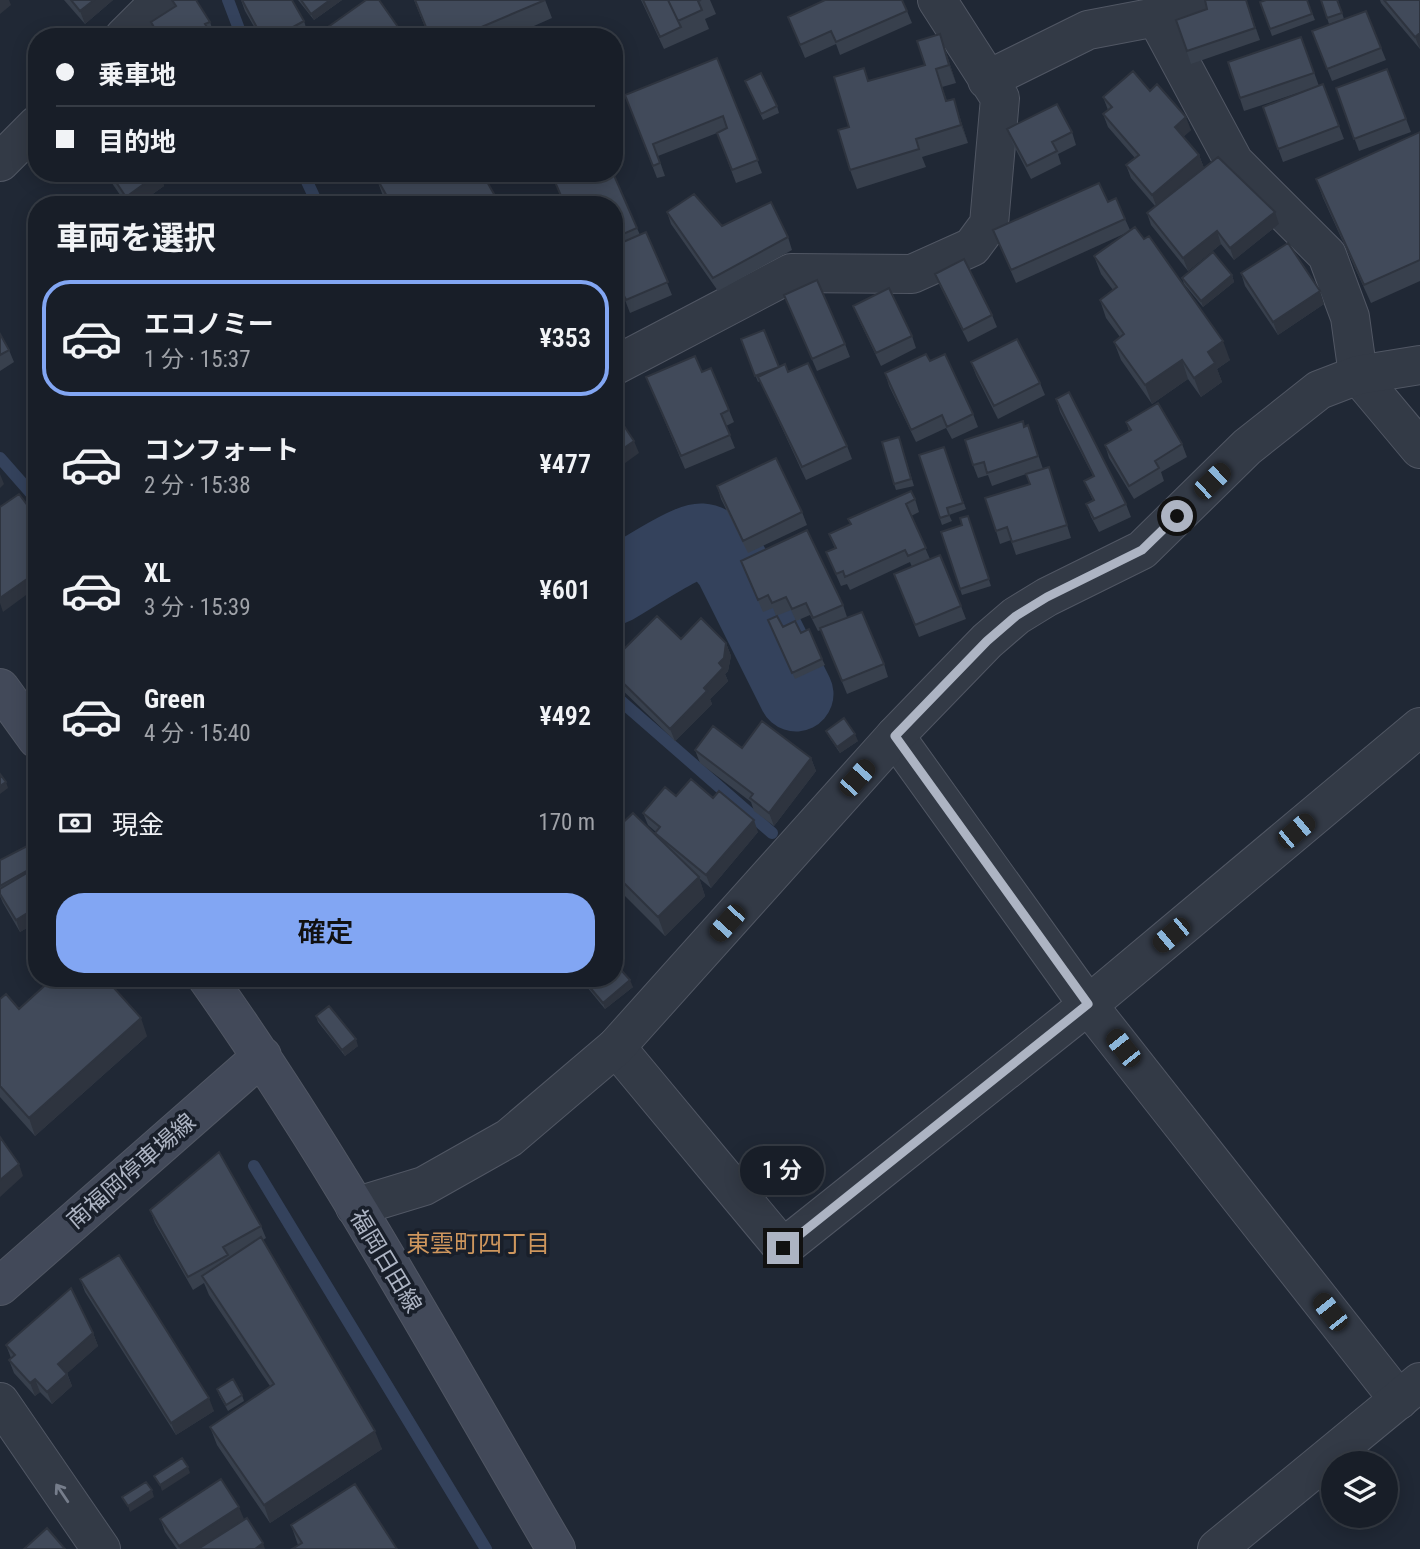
<!DOCTYPE html>
<html lang="ja">
<head>
<meta charset="utf-8">
<style>
  body { margin:0; font-family:"Roboto Condensed","Noto Sans JP",sans-serif; background:#252b34; color:#f1f3f6; height:100vh; display:flex; flex-direction:column; font-size:26px; white-space:nowrap }
  * { box-sizing:border-box; margin:0 }
  p { font-size:23px; color:#9fa2a8 }
  .icon { flex:none; width:38px; height:38px; fill:none; stroke:currentColor; stroke-width:2; stroke-linecap:round; stroke-linejoin:round }
  .map { position:relative; flex:1; overflow:hidden }
  .side { position:absolute; left:28px; top:196px; width:595px; height:791px; display:flex; flex-direction:column; background:#181e28; border-radius:28px; box-shadow:0 4px 18px #0003,0 0 0 2px #363c45 }
  .side>* { flex:none }
  .top-card { position:absolute; left:28px; top:28px; width:595px; height:154px; border-radius:28px; box-shadow:0 4px 18px #0003,0 0 0 2px #363c45; display:grid; align-content:center; height:154px; padding:0 28px; background:#181e28 }
  .fabs { position:absolute; left:1321px; top:1451px; display:grid; gap:14px }
  .fabs a { display:grid; place-items:center; width:77px; height:77px; border-radius:50%; background:#181e28; box-shadow:0 4px 18px #0003,0 0 0 2px #363c45; font-size:35px }
  .end { position:absolute; width:32px; height:32px; margin:-16px; border:9px solid #adb4c3; background:#111; box-shadow:0 0 0 4px #111 }
  .from { border-radius:50% }
  .bubble { position:absolute; height:49px; border-radius:24px; background:#181e28; box-shadow:0 4px 18px #0003,0 0 0 2px #363c45; font-size:23px; font-weight:600; line-height:49px; text-align:center }
  .car { position:absolute; width:21px; height:42px; margin:-21px -10px; border-radius:9px; box-shadow:0 0 5px 2px #0007; background:linear-gradient(#222 24%,#8ab4d8 0 40%,#222 0 76%,#8ab4d8 0 86%,#222 0) }
  .top-card b { display:flex; align-items:center; gap:24px; height:66px; font-size:26px }
  .top-card b+b { border-top:2px solid #363c45 }
  .top-card i { width:18px; height:18px; background:#f1f3f6 }
  ul { padding:0; list-style:none }
  li { display:flex; align-items:center; gap:21px; height:116px; margin:0 14px 10px; padding:0 14px; border:4px solid transparent; border-radius:28px }
  li div { flex:1 }
  li b { display:block; font-size:26px }
  li em { font-style:normal; font-weight:600 }
  li.current { border-color:#82a6f3 }
  li>.icon { width:63px; height:63px; stroke-width:1.5 }
  h2 { padding:0 28px; font-size:32px; line-height:84px }
  .pay { display:flex; align-items:center; gap:18px; height:77px; padding:0 28px; font-size:26px }
  .pay p { margin-inline-start:auto }
  .cta { display:flex; gap:14px; margin-top:auto; padding:14px 28px }
  .cta a { flex:1; height:80px; border-radius:28px; background:#82a6f3; color:#111; font-size:28px; font-weight:600; line-height:80px; text-align:center }
  .map>svg:first-child { display:block }
</style>
</head>
<body>
<div class="map">
<svg width="1420" height="1549" viewBox="0 0 1420 1549">
  <rect width="100%" height="100%" fill="#202835"/>
  <g fill="none" stroke-linecap="round" stroke-linejoin="round">
    <!-- stream -->
    <path stroke="#34425c" stroke-width="12" d="M228 0 242 37
      M303 173 318 205
      M0 458 37 500
      M614 695 772 833
      M254 1166 486 1549"/>
    <!-- river -->
    <path stroke="#34425c" stroke-width="75" d="M614 587C630 578 687 540 701 541 715 542 723 555 731 564L796 694"/>
    <!-- minor casing -->
    <g stroke="#515764" stroke-width="40">
      <path id="minor" d="M1156 17 1234 162 1327 255 1350 317 1358 375 1420 449
        M124 37 161 0
        M987 80 1088 30 1156 17 1200 0
        M0 162 37 125
        M614 366 791 273 912 274 972 247 989 224 1000 98 937 0
        M895 736 1088 1005 1399 1400
        M616 1047 783 1248 1088 1005 1420 727
        M0 1402 101 1549"/>
    </g>
    <!-- tertiary casing -->
    <g stroke="#515764" stroke-width="40">
      <path id="tertiary" d="M355 1207 424 1186 509 1138 616 1047 895 736 987 641 1016 616 1047 597 1142 550 1247 447 1319 390 1358 375 1420 365
        M1217 1549 1420 1382"/>
    </g>
    <!-- secondary casing -->
    <g stroke="#515764" stroke-width="40">
      <path id="secondary" d="M0 688 37 739
        M207 978C336 1160 443 1357 556 1549
        M0 1286 262 1056"/>
    </g>
    <!-- minor -->
    <use href="#minor" stroke="#333a46" stroke-width="38"/>
    <!-- tertiary -->
    <use href="#tertiary" stroke="#333a46" stroke-width="38"/>
    <!-- secondary -->
    <use href="#secondary" stroke="#424959" stroke-width="38"/>
  </g>
  <!-- wall -->
  <path fill="#38404d" d="M64 0H113L85 24Z
    M172 0 210 22 214 34 212 36 154 30 151 22 175 7Z
    M241 0 304 21 308 34 303 37H260L245 11Z
    M298 0H342L314 20Z
    M414 0H545L552 18 509 37H429Z
    M641 0H710L716 14 705 19 709 29 664 49Z
    M1246 0 1260 40 1191 64 1176 20 1207 9Z
    M1307 0 1315 20 1272 36 1260 2Z
    M1321 0H1338L1344 19 1366 11 1386 60 1332 81 1312 31 1343 19 1329 24Z
    M1380 0H1420V49L1381 3Z
    M907 11 912 23 840 55 836 44 805 58 788 17Z
    M940 34 956 83 942 87 947 101 960 118 968 143 922 157 926 167 857 189 850 170 849 127 869 81 925 65Z
    M1301 37 1319 86 1244 111 1228 62Z
    M717 58 762 173 736 183 717 133 658 156 665 176 657 178 625 95Z
    M1387 69 1411 132 1359 151 1336 88Z
    M745 81 777 106 779 113 763 120Z
    M1323 84 1344 139 1283 162 1263 107Z
    M1150 91 1191 130 1183 137 1199 155 1204 168 1279 224 1234 260 1221 244 1188 271 1151 225 1147 213 1155 206 1131 178 1126 165 1135 158 1108 127 1103 114 1108 110 1103 97Z
    M1007 129 1072 132 1076 145 1058 154 1061 164 1031 179 1012 142Z
    M1420 132V281L1371 303 1323 198 1316 179Z
    M105 173H159L164 186 137 205H127Z
    M557 173H613L640 235 646 232 672 295 630 313 625 300 617 303 614 297V205H564L552 175Z
    M376 177 494 194 498 205H388L383 196Z
    M1108 202 1125 219 1130 230 1230 360 1217 369 1222 382 1201 397 1188 379 1152 404 1121 360 1114 342 1120 337 1106 318 1100 300 1113 290 1101 274 1094 256 1126 233 1016 283 993 230Z
    M667 212 722 226 788 237 792 250 718 291 671 224Z
    M1241 273 1320 291 1324 304 1278 335 1245 286Z
    M935 274 992 315 997 327 968 342 940 286Z
    M1232 275 1234 282 1203 307 1184 284 1182 278Z
    M784 295 845 344 850 357 817 371Z
    M853 306 912 336 916 348 881 366 858 318Z
    M0 334 9 350 14 362 0 371Z
    M741 339 779 367 788 372 847 446 852 459 806 480 760 381 758 382Z
    M930 361 973 414 978 427 952 439 946 428 916 442 889 386 885 373Z
    M971 362 1040 383 1045 395 998 419 976 375Z
    M702 372 729 410 734 422 726 426 735 448 685 469 646 377Z
    M1056 399 1126 504 1131 517 1099 532 1091 517 1086 504 1093 501 1084 481 1093 476 1060 412Z
    M1126 422 1182 444 1187 457 1161 472 1164 481 1134 499 1109 458 1105 445 1129 431Z
    M1028 425 1043 469 1053 479 1071 538 1016 555 1011 540 1000 544 996 531 1030 484 1026 474 992 486 988 475 978 478 973 465 1025 427Z
    M901 443 914 486 896 490 894 484Z
    M944 447 966 509 949 515 952 521 942 525 919 455Z
    M717 486 802 512 807 525 748 553 721 499Z
    M915 499 919 512 911 516 930 559 961 606 966 619 919 637 894 574 912 567 910 562 850 590 847 584 841 586 826 552 835 549 829 534Z
    M968 516 991 586 962 595 941 532 962 525Z
    M741 561 843 605 847 617 884 664 888 677 847 694 821 630 818 631 810 615 796 621 791 610 776 616 773 608 763 612Z
    M768 620 783 627 801 633 822 659 825 665 795 679Z
    M681 639 726 643 731 656 728 671 725 674 728 681 710 699 712 704 675 741 614 682V659Z
    M826 731 858 741 840 753 829 737Z
    M695 750 811 758 816 771 774 826 754 811 751 802 700 763Z
    M676 796 713 798 758 832 711 888 699 878 705 896 665 936 623 894 614 903V831L656 835V832L648 825 643 813Z
    M37 841V922L20 932 3 903 0 896V860Z
    M581 978H614L633 987 605 1009 582 981Z
    M0 999 19 1009 147 1036 35 1136 0 1097Z
    M316 1016 358 1046 345 1056 318 1022Z
    M150 1210 261 1226 266 1238 263 1240 382 1449 270 1523 217 1445 210 1427 270 1386 209 1295 204 1283 193 1290 155 1223Z
    M80 1279 214 1411 176 1435 85 1292Z
    M93 1333 98 1346 67 1373 72 1386 52 1404 40 1392 35 1396 14 1373 9 1360 11 1358 6 1345Z
    M217 1389 242 1395 244 1401 228 1411 219 1395Z
    M160 1519H244L198 1549H177L165 1532Z
    M291 1525 397 1549 298 1545Z"/>
  <!-- shaded-wall -->
  <path fill="#2e343f" d="M0 0H9L11 5 0 14Z
    M94 0H113L85 24 80 11Z
    M330 0H342L314 20 311 14Z
    M1420 33V49L1415 37Z
    M940 34 946 52 956 83 949 65Z
    M954 99 960 118 968 143 961 125Z
    M1186 117 1191 130 1180 140 1175 127Z
    M1199 155 1204 168 1157 208 1152 195Z
    M159 173 164 186 137 205H129L126 197Z
    M1275 212 1279 224 1234 260 1230 248Z
    M1217 231 1221 244 1188 271 1183 258Z
    M1232 275 1234 282 1203 307 1201 301Z
    M1320 291 1324 304 1278 335 1273 322Z
    M1223 341 1230 360 1217 369 1222 382 1201 397 1194 378 1208 352Z
    M1182 360 1188 379 1152 404 1145 385Z
    M634 441 639 453 614 471V455Z
    M0 474 4 484 0 488Z
    M37 572V587L3 612 0 603V598Z
    M726 643 731 656 728 671 725 674 728 681 710 699 712 704 675 741 670 729 719 663Z
    M855 734 858 741 840 753 837 747Z
    M811 758 816 771 774 826 769 813Z
    M6 782 8 788 0 794V786Z
    M616 788 620 801 614 807V789Z
    M754 820 758 832 711 888 706 875Z
    M617 876 623 894 614 903V878Z
    M699 877 705 896 665 936 658 917Z
    M37 907V922L20 932 16 920Z
    M630 980 633 987 605 1009 603 1003Z
    M141 1018 147 1036 35 1136 29 1118Z
    M356 1039 358 1046 345 1056 342 1050Z
    M19 1164 23 1176 0 1197V1180Z
    M93 1333 98 1346 63 1377 58 1364Z
    M67 1374 72 1386 52 1404 47 1392Z
    M35 1379 40 1392 35 1396 30 1383Z
    M209 1398 214 1411 176 1435 171 1423Z
    M375 1431 382 1449 270 1523 264 1505Z
    M188 1467 190 1473 162 1491 160 1485Z
    M152 1490 154 1497 130 1512 128 1506Z
    M239 1507 244 1519 198 1549H180L179 1546Z
    M263 1543 265 1549H255Z"/>
  <!-- building -->
  <path fill="#414a5a" stroke="#2e343f" stroke-width="2" d="M71 0H94L80 11Z
    M172 0H196L210 22 205 24 213 37H143L155 29 151 22 176 6Z
    M242 0H292L304 21 275 37H262Z
    M301 0H330L311 14Z
    M366 0H379L405 37H314Z
    M415 0H545L479 28 483 37H430Z
    M643 0H668L681 27 660 37Z
    M668 0H701L698 1 702 10 678 21Z
    M825 0H902L907 11 836 42 831 31 800 45 788 17Z
    M1205 0H1246L1255 28 1187 51 1176 20 1207 9Z
    M1266 0H1307L1312 14 1270 29 1260 2Z
    M1321 0H1337L1342 13 1327 18Z
    M1384 0H1420V33L1415 37Z
    M1366 11 1381 48 1327 69 1312 31Z
    M940 34 949 65 936 69 946 101 954 99 961 125 916 139 919 149 850 170 838 130 849 127 834 77 864 68 868 81 925 65 917 41Z
    M1301 37 1314 73 1240 98 1228 62Z
    M717 58 758 160 732 170 717 133 727 128 723 116 653 144 660 163 653 166 625 95Z
    M1387 69 1406 119 1354 139 1336 88Z
    M1133 71 1150 91 1157 84 1186 117 1175 127 1199 155 1152 195 1126 165 1139 155 1103 114 1112 107 1103 97Z
    M761 73 777 106 761 114 745 81Z
    M1323 84 1339 126 1278 149 1263 107Z
    M1057 104 1072 132 1052 142 1057 151 1027 166 1007 129Z
    M1420 132V260L1364 285 1316 179Z
    M1218 157 1275 212 1230 248 1217 231 1183 258 1147 213Z
    M110 173H159L126 197Z
    M383 173H482L494 194 475 205H392L376 177Z
    M557 173H613L637 228 614 238V205H565L552 175Z
    M1099 183 1108 202 1116 198 1125 219 1011 270 993 230Z
    M694 194 722 226 771 202 788 237 713 278 667 212Z
    M176 199 180 205H168Z
    M1135 227 1144 239 1149 236 1223 341 1208 352 1215 363 1194 378 1182 360 1145 385 1114 342 1124 334 1100 300 1117 287 1094 256Z
    M646 232 668 282 626 300 620 287 614 290V246Z
    M1288 243 1320 291 1273 322 1241 273Z
    M1213 252 1232 275 1201 301 1182 278Z
    M964 259 992 315 963 330 935 274Z
    M817 280 845 344 812 359 784 295Z
    M889 288 912 336 876 353 853 306Z
    M37 325V339L31 327Z
    M764 330 779 367 755 376 741 339Z
    M0 334 9 350 0 355Z
    M1017 339 1040 383 994 406 971 362Z
    M926 354 930 361 945 354 973 414 947 427 942 415 911 430 885 373Z
    M695 356 702 372 711 368 729 410 721 414 730 435 681 456 646 377Z
    M808 363 847 446 802 467 758 377 785 364 788 372Z
    M1069 392 1126 504 1094 519 1086 504 1094 500 1084 481 1094 476 1056 399Z
    M1158 403 1182 444 1155 461 1159 468 1129 486 1105 445 1131 430 1126 422Z
    M1023 421 1024 427 1028 425 1038 456 987 473 984 462 973 465 965 440Z
    M622 423 634 441 614 455V429Z
    M899 437 911 479 894 484 882 442Z
    M944 447 963 503 947 508 949 515 940 518 919 455Z
    M776 458 802 512 743 541 717 486Z
    M1049 467 1067 525 1012 542 1007 527 996 531 985 498 1030 484 1026 474Z
    M911 491 915 499 906 504 926 548 908 556 905 550 845 577 843 571 836 574 826 552 836 548 829 534 851 524 848 519Z
    M19 494 37 518V572L0 598V507Z
    M968 516 989 579 960 589 941 532 962 525 960 518Z
    M807 530 843 605 813 618 806 603 792 609 786 597 772 603 768 595 758 600 741 561Z
    M940 555 961 606 915 625 894 574Z
    M862 612 884 664 842 681 820 628Z
    M657 616 681 639 701 618 726 643 724 658 719 663 723 668 704 688 707 691 670 729 614 674V659Z
    M777 616 783 627 795 621 801 633 809 629 822 659 792 673 768 620Z
    M844 718 855 734 837 747 826 731Z
    M762 721 811 758 769 813 750 798 753 794 695 750 713 726 742 748Z
    M0 774 6 782 0 786Z
    M691 779 713 798 719 791 754 820 706 875 655 833 660 827 643 813 665 787 676 796Z
    M633 813 699 877 658 917 617 876 614 878V831Z
    M37 841V865L0 886V860Z
    M37 867V907L16 920 0 894V889Z
    M614 962 630 980 603 1003 582 978H614Z
    M53 978H105L141 1018 29 1118 0 1086V999L6 994 19 1009Z
    M329 1006 356 1039 342 1050 316 1016Z
    M0 1137 19 1164 0 1180Z
    M219 1152 261 1226 223 1247 228 1255 188 1277 150 1210Z
    M261 1237 375 1431 264 1505 210 1427 274 1384 202 1276Z
    M119 1255 209 1398 171 1423 80 1279Z
    M71 1288 93 1333 58 1364 67 1374 47 1392 35 1379 30 1383 9 1360 15 1355 6 1345Z
    M233 1379 242 1395 226 1405 217 1389Z
    M182 1458 188 1467 160 1485 154 1476Z
    M221 1479 239 1507 179 1546 160 1519Z
    M146 1482 152 1490 128 1506 122 1497Z
    M355 1484 397 1549H292L302 1543 291 1525Z
    M247 1518 263 1543 255 1549H198Z
    M47 1528 65 1549H24Z"/>
  <!-- one-way arrows -->
  <defs><path id="oneway-shaft" d="M-6 0H5M1.5-3L5.5 0L1.5 3" fill="none" stroke-width="1.6" stroke-linecap="round" stroke-linejoin="round" transform="scale(1.75)"/></defs>
  <use stroke="#767d8b" href="#oneway-shaft" transform="translate(62 1493) rotate(-124)"/>
  <g fill="none" stroke-linecap="round" stroke-linejoin="round">
    <!-- route -->
    <path stroke="#adb4c3" stroke-width="9" d="M783 1248 1088 1004 895 736 987 641 1016 616 1047 597 1142 550 1177 516"/>
  </g>
  <g text-anchor="middle" stroke-width="7" stroke-linejoin="round" paint-order="stroke">
    <!-- street labels -->
    <g font-size="23" fill="#adb4c3" stroke="#191f2a">
      <text transform="translate(131 1171) rotate(-41)" y="8">南福岡停車場線</text>
      <text transform="translate(386 1261) rotate(59)" y="8">福岡日田線</text>
    </g>
    <!-- neighbourhood labels -->
    <g font-size="24" fill="#ce965d" stroke="#191f2a">
      <text x="478" y="1252">東雲町四丁目</text>
    </g>
  </g>
</svg>
<div class="fabs">
<a><svg class="icon" aria-label="layers" viewBox="0 0 24 24"><path d="M12 4l9 5-9 5-9-5zM3 14l9 5 9-5"/></svg></a>
</div>
<i class="end from" style="left:1177px;top:516px"></i>
<i class="end" style="left:783px;top:1248px"></i>
<div class="bubble" style="left:740px;top:1146px;width:84px">1 分</div>
<i class="car" style="left:1212px;top:481px;rotate:46deg"></i>
<i class="car" style="left:857px;top:778px;rotate:42deg"></i>
<i class="car" style="left:1296px;top:831px;rotate:50deg"></i>
<i class="car" style="left:727px;top:923px;rotate:222deg"></i>
<i class="car" style="left:1171px;top:935px;rotate:230deg"></i>
<i class="car" style="left:1123px;top:1048px;rotate:322deg"></i>
<i class="car" style="left:1330px;top:1312px;rotate:322deg"></i>
<div class="top-card">
<b><i class="from"></i>乗車地</b>
<b><i></i>目的地</b>
</div>
<section class="side">
<h2>車両を選択</h2>
<ul>
<li class="current"><svg class="icon" aria-label="car" viewBox="0 0 24 24"><path d="M5 17H2v-5l4-1 3-4h7l3 4 3 1v5h-3M9 17h6M6 11h13"/><circle cx="7" cy="17" r="2"/><circle cx="17" cy="17" r="2"/></svg><div><b>エコノミー</b><p>1 分 · 15:37</p></div><em>¥353</em></li>
<li><svg class="icon" aria-label="car" viewBox="0 0 24 24"><path d="M5 17H2v-5l4-1 3-4h7l3 4 3 1v5h-3M9 17h6M6 11h13"/><circle cx="7" cy="17" r="2"/><circle cx="17" cy="17" r="2"/></svg><div><b>コンフォート</b><p>2 分 · 15:38</p></div><em>¥477</em></li>
<li><svg class="icon" aria-label="car" viewBox="0 0 24 24"><path d="M5 17H2v-5l4-1 3-4h7l3 4 3 1v5h-3M9 17h6M6 11h13"/><circle cx="7" cy="17" r="2"/><circle cx="17" cy="17" r="2"/></svg><div><b>XL</b><p>3 分 · 15:39</p></div><em>¥601</em></li>
<li><svg class="icon" aria-label="car" viewBox="0 0 24 24"><path d="M5 17H2v-5l4-1 3-4h7l3 4 3 1v5h-3M9 17h6M6 11h13"/><circle cx="7" cy="17" r="2"/><circle cx="17" cy="17" r="2"/></svg><div><b>Green</b><p>4 分 · 15:40</p></div><em>¥492</em></li>
</ul>
<div class="pay"><svg class="icon" aria-label="cash" viewBox="0 0 24 24"><path d="M3 7h18v10H3z"/><circle cx="12" cy="12" r="2"/></svg>現金<p>170 m</p></div>
<div class="cta"><a>確定</a></div>
</section>
</div>
</body>
</html>
